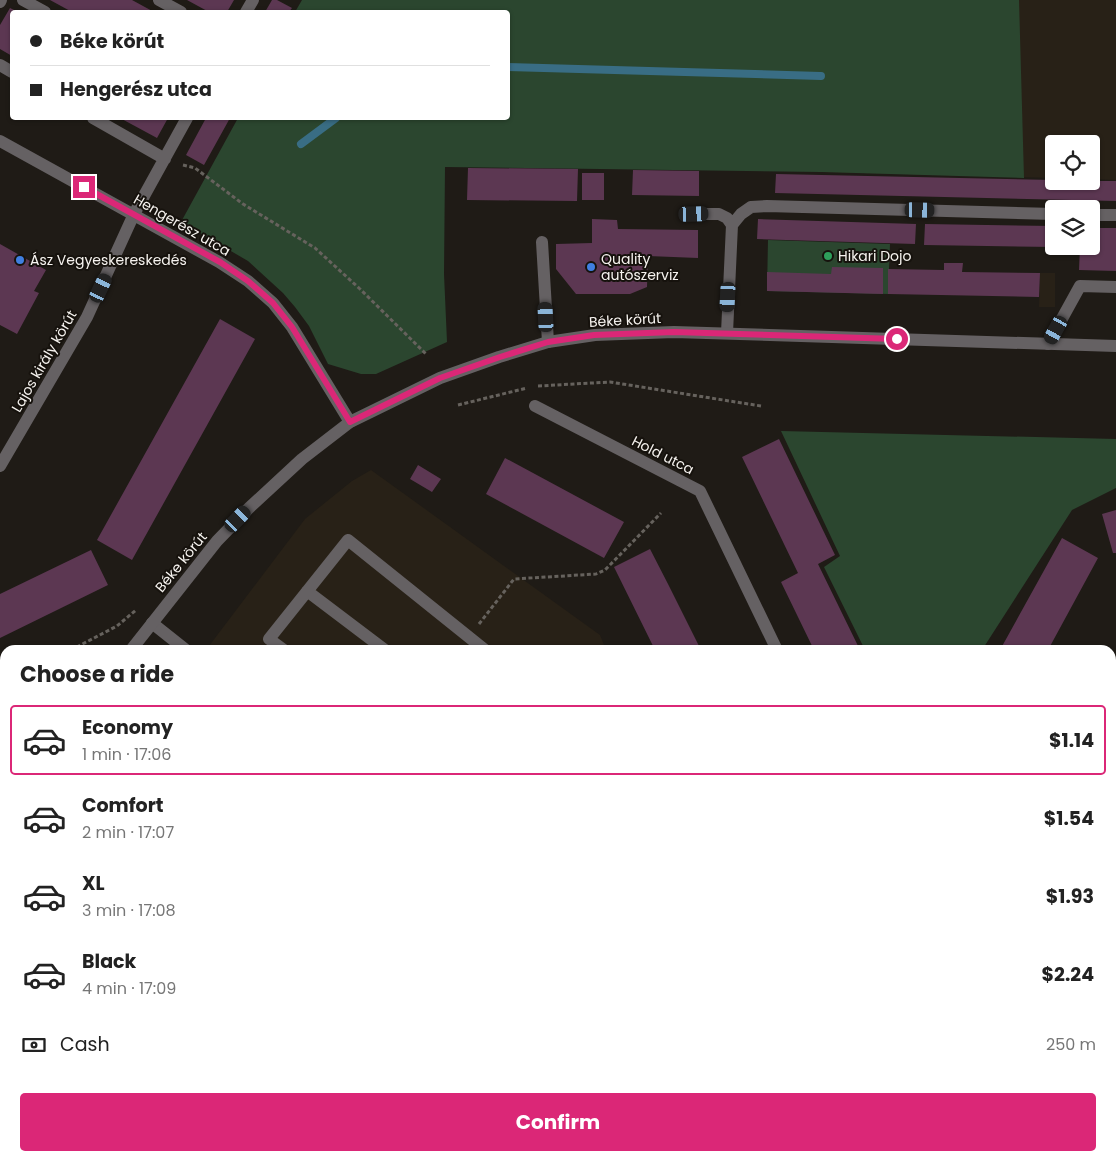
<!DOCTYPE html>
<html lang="en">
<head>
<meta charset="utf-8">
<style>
  body { margin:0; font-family:Poppins,sans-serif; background:#f2f2f2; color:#222; height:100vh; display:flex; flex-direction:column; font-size:19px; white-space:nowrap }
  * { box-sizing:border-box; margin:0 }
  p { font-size:16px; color:#767676 }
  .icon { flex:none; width:28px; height:28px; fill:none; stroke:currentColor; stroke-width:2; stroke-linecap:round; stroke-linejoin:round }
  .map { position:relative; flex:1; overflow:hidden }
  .drawer { position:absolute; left:0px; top:645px; width:1116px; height:516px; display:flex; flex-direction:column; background:#fff; border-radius:15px 15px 0 0; box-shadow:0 1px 4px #0004 }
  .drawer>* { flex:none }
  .banner { position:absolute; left:10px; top:10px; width:500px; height:110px; border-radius:5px; box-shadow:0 1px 4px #0004; display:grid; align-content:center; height:110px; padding:0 20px; background:#fff }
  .fabs { position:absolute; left:1045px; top:135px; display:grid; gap:10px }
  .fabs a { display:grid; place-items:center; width:55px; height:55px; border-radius:5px; background:#fff; box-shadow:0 1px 4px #0004; font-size:25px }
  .end { position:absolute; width:22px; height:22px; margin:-11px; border:6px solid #db2777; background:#fff; box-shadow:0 0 0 2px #fff }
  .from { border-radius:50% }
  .car { position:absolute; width:15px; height:30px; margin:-15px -8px; border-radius:6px; box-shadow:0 0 4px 1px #0007; background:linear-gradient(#222 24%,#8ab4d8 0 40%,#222 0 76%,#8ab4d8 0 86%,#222 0) }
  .banner b { display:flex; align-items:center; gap:18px; height:48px; font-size:19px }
  .banner b+b { border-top:1px solid #e0e0e0 }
  .banner i { width:12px; height:12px; background:#222 }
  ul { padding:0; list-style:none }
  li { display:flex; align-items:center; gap:15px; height:70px; margin:0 10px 8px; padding:0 10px; border:2px solid transparent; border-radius:5px }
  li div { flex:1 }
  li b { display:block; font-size:19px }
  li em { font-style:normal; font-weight:700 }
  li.selected { border-color:#db2777 }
  li>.icon { width:45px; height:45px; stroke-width:1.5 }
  h2 { padding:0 20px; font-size:22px; line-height:60px }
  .pay { display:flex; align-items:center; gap:12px; height:55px; padding:0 20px; font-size:19px }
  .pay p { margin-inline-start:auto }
  .action { display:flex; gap:10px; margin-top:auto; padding:10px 20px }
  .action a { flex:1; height:58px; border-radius:5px; background:#db2777; color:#fff; font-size:20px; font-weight:700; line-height:58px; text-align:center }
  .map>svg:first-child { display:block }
</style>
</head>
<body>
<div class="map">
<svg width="1116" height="1161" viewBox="0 0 1116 1161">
  <rect width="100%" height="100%" fill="#1f1b16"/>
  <!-- built -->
  <path fill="#282117" d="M369 0H1116V180L1091 179V144H1054V178L821 172 508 12Z
    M1040 273H1055V307H1039Z
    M371 470 600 635 606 650H206L305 519 352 481Z
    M5 916V1136L0 1129V922Z
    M24 1156H696L694 1161H30Z"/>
  <!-- green -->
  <path fill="#2b462f" d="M302 0H1019L1024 178 821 172 445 167 444 274 447 342 376 374H361L328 364 309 326 295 307 283 293 248 261 181 222 238 118H508V12H295Z
    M768 240 890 244 888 294 767 291Z
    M781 431 1116 439V488L1072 510 982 650H865L824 567 840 556Z
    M1116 879V1161H1105L1098 1156H1111V888Z"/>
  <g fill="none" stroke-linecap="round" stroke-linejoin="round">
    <!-- stream -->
    <path stroke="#396d84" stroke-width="8" d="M508 67 821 76
      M301 144 336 118"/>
  </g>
  <!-- building -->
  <path fill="#5c3752" d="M50 0H132L154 12H72Z
    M187 0H234L227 12H209Z
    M272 0H277L292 8 289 12H265Z
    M10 8 18 12H12V56L0 49V25Z
    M120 118H168L157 138Z
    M206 118H230L204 165 186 155Z
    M468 168 578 169 577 201 467 200Z
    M633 170 699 171V196L632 195Z
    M582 173H604V200H582Z
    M776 174 1054 180V181H1116V201L775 193Z
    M592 219 617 220 618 229 698 230V258L648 256 647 287 630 294H576L556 269V244L592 243Z
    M758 219 916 224 915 244 757 239Z
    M925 224 1054 226V247L924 245Z
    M1091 228H1116V271L1079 270 1080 246H1091Z
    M0 244 46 270 34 291 39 293 17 334 0 325Z
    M944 263H963L962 272 1040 273 1039 297 888 294V269L944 270Z
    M832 267 883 268V294L767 291V272L831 274Z
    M220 319 255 339 132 560 97 540Z
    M779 439 835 555 818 564 860 650H814L781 582 798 573 742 457Z
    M505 458 624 522 604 558 486 494Z
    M418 465 441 479 432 492 410 479Z
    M1116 510V553H1113L1102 514Z
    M1062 538 1098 558 1048 650H1000Z
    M650 549 668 584 701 650H655L614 567Z
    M91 550 108 585 0 638V594Z
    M1116 789V875L1111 884V798Z
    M163 1156H578L575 1161H169Z
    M727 1156H781L779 1161H725Z
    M943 1156H955L964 1161H940Z"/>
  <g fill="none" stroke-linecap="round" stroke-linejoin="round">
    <!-- path -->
    <path stroke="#66625d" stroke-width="3" stroke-dasharray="4 2.5" stroke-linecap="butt" d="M183 165 195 168 243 204 315 248 360 289 427 355
      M538 386 610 382 761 406
      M458 405 527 388
      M479 624 514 579 596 574 605 570 661 513
      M71 650 117 626 136 610
      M0 719 5 712
      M0 1024 5 1025"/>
    <!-- service -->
    <path stroke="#656163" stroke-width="12" d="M23 0 45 12
      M159 0 181 12
      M0 2 1 0
      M246 12 253 0
      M0 65 12 72
      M93 118 165 159
      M134 214 187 118
      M694 214H719L727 218 732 225
      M1091 215H1116
      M542 242 548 342
      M727 333 732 225 741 214 751 207 767 206 1054 214
      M1048 344 1080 286 1116 287
      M307 591 385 650
      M152 623 186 650
      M284 650 269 639 348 540 485 650
      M90 1156 96 1161"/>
    <!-- minor -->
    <path stroke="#656163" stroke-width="12" d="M0 141 219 262 248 281 273 303 292 327 350 422
      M535 406 700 491 777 650
      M0 466 87 317 134 214
      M1111 683 1116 675
      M842 1161 845 1156"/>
    <!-- tertiary -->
    <path stroke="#656163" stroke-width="12" d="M131 650 217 541 249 508 302 459 350 422 440 378 499 357 548 342 595 335 674 332 1116 346
      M0 827 5 820"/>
  </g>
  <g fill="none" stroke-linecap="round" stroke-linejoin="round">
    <!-- route -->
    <path stroke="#db2777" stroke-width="6" d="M84 187 220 262 248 281 273 303 292 327 350 422 440 378 500 357 548 342 594 335 674 332 897 339"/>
  </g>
  <!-- markers -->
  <circle fill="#2e9e5b" stroke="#16120d" stroke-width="2" cx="828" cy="256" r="5"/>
  <g fill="#3f7fe0" stroke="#16120d" stroke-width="2">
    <circle cx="20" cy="260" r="5"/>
    <circle cx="591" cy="267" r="5"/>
  </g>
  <g text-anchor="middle" stroke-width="4" stroke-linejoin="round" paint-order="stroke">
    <!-- street labels -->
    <g font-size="14" fill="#f6f3ef" stroke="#16120d">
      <text transform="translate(182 225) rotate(30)" y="5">Hengerész utca</text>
      <text transform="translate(625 320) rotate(-3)" y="5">Béke körút</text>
      <text transform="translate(44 361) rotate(-60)" y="5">Lajos király körút</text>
      <text transform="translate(663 455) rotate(27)" y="5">Hold utca</text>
      <text transform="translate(181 562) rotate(-51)" y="5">Béke körút</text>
    </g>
    <!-- poi labels -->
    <g font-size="14" fill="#f6f3ef" stroke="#16120d" text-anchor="start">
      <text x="838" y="261">Hikari Dojo</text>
      <text x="601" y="264">Quality<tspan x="601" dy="16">autószerviz</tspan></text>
      <text x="30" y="265">Ász Vegyeskereskedés</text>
    </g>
  </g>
</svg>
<div class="fabs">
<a><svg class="icon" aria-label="locate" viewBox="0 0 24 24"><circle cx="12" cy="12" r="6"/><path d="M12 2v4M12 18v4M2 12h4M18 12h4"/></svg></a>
<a><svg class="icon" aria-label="layers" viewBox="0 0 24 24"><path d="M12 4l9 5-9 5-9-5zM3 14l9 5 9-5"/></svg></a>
</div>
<i class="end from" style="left:897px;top:339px"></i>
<i class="end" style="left:84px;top:187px"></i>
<i class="car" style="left:920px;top:210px;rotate:91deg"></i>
<i class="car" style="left:694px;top:214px;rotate:88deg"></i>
<i class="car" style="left:101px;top:288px;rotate:25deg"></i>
<i class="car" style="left:728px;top:297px;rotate:183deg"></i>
<i class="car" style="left:546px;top:317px;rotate:357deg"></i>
<i class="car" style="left:1056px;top:330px;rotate:209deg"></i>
<i class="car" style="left:238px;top:519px;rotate:44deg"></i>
<div class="banner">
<b><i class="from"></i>Béke körút</b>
<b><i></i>Hengerész utca</b>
</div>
<section class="drawer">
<h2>Choose a ride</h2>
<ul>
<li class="selected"><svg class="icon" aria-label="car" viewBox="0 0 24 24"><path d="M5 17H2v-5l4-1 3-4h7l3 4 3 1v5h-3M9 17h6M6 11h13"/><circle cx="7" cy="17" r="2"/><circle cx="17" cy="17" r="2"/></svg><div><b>Economy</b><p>1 min · 17:06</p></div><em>$1.14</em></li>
<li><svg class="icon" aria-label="car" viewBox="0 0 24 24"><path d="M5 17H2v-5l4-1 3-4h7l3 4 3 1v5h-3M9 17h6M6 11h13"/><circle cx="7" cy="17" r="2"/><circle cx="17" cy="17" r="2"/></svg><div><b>Comfort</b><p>2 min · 17:07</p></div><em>$1.54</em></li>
<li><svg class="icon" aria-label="car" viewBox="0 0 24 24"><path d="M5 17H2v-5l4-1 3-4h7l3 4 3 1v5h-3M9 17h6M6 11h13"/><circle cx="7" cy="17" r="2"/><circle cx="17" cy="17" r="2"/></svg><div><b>XL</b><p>3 min · 17:08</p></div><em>$1.93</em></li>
<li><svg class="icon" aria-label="car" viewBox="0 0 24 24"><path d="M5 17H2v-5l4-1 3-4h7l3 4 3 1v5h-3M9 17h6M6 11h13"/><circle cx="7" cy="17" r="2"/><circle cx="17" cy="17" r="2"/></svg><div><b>Black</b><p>4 min · 17:09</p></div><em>$2.24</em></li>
</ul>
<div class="pay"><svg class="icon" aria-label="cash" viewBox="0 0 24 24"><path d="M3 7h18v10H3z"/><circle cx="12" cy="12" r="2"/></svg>Cash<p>250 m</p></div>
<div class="action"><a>Confirm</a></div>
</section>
</div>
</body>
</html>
